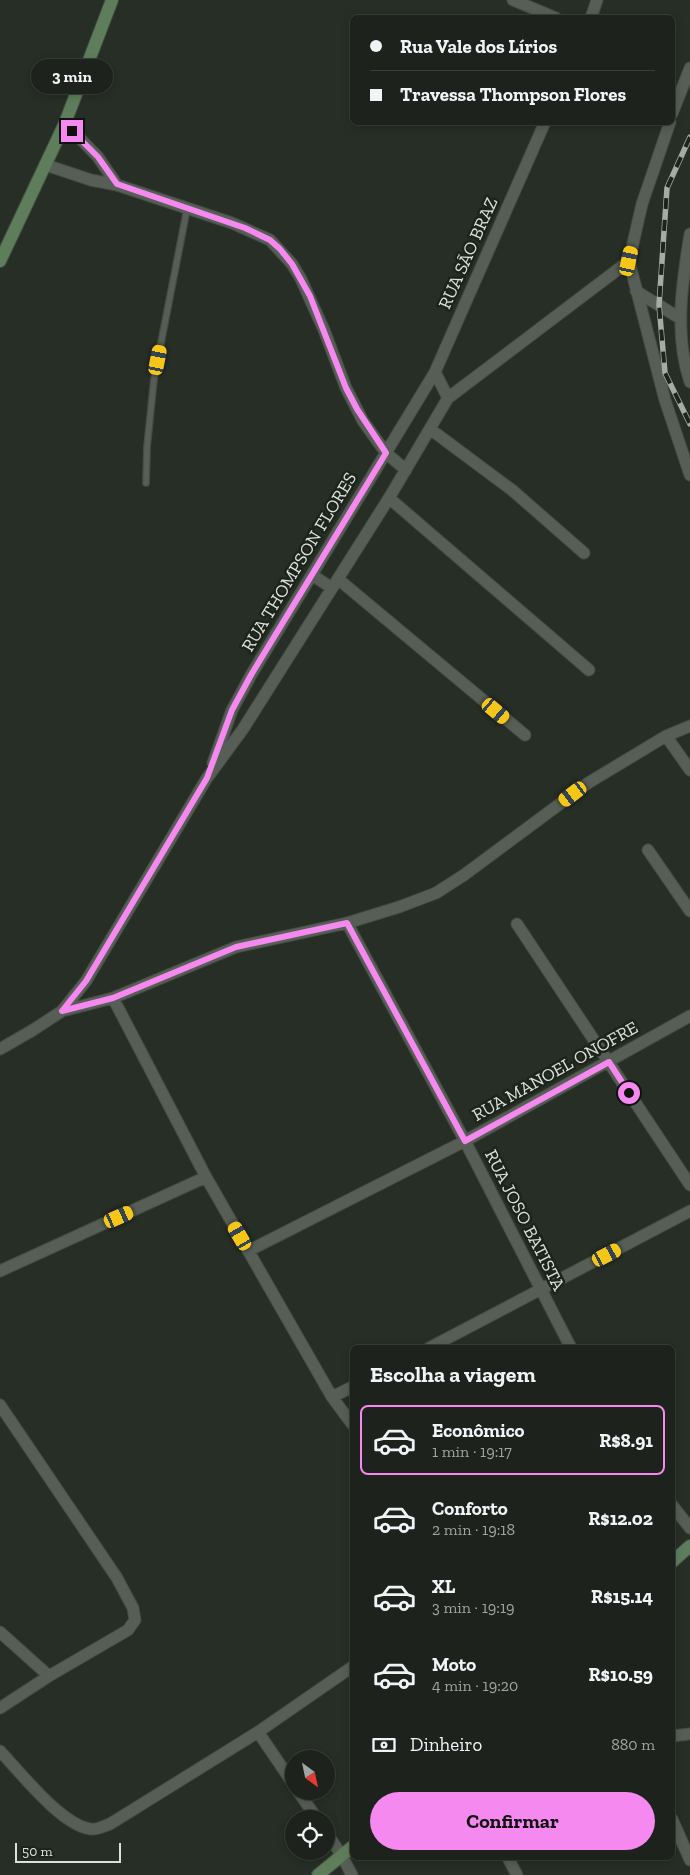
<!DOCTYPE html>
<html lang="pt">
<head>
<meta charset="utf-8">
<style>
  body { margin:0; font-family:"Zilla Slab",serif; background:#252a25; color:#f1f3f6; height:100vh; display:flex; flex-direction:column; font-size:19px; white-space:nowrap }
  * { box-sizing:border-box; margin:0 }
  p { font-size:16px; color:#a0a4a3 }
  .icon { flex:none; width:28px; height:28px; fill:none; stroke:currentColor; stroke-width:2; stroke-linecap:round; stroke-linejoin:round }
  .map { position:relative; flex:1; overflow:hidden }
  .side { position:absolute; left:350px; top:1345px; width:325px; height:515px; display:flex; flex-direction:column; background:#1d221c; border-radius:8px; box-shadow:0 2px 8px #0003,0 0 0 1px #3b3f3b }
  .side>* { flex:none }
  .banner { position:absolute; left:350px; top:15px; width:325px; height:110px; border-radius:8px; box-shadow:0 2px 8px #0003,0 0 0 1px #3b3f3b; display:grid; align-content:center; height:110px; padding:0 20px; background:#1d221c }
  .needle { width:32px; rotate:147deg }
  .controls { position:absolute; left:285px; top:1750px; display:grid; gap:10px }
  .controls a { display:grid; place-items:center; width:50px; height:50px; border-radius:50%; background:#1d221c; box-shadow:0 2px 8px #0003,0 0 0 1px #3b3f3b; font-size:25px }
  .scale { position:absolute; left:15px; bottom:12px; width:106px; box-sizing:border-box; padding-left:5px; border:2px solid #dce1db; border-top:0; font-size:14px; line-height:18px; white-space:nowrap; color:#dce1db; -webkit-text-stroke:4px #1d241c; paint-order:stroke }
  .end { position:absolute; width:22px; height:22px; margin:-11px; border:6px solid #f589ef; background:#111; box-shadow:0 0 0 2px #111 }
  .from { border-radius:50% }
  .bubble { position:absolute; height:35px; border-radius:18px; background:#1d221c; box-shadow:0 2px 8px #0003,0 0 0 1px #3b3f3b; font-size:16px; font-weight:700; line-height:35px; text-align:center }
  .car { position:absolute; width:15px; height:30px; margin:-15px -8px; border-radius:6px; box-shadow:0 0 4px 1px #0007; background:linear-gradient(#f5c518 24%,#345 0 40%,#f5c518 0 76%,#345 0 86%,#f5c518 0) }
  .banner b { display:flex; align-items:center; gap:18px; height:48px; font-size:19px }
  .banner b+b { border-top:1px solid #3b3f3b }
  .banner i { width:12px; height:12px; background:#f1f3f6 }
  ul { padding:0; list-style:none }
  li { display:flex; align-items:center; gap:15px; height:70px; margin:0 10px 8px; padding:0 10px; border:2px solid transparent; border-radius:8px }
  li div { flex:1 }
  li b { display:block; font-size:19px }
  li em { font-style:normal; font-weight:700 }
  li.on { border-color:#f589ef }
  li>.icon { width:45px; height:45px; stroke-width:1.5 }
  h2 { padding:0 20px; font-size:22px; line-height:60px }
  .pay { display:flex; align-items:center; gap:12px; height:55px; padding:0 20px; font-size:19px }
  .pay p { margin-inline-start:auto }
  .button { display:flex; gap:10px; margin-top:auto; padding:10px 20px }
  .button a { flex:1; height:58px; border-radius:30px; background:#f589ef; color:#111; font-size:20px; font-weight:700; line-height:58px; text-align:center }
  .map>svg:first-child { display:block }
</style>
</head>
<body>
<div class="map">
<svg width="690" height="1875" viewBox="0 0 690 1875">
  <rect width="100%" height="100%" fill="#272e26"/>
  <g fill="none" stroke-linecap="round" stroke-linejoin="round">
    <!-- lane casing -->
    <g stroke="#444b44" stroke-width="8">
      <path id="lane" d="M146 483 147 447 154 379 187 209"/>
    </g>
    <!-- street casing -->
    <g stroke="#444b44" stroke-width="13">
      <path id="street" d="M513 0 556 18
        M591 18 597 0
        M672 114 690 68
        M670 122 642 204 629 261 665 400 690 475
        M65 123 98 157 117 185
        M46 165 91 180 117 185 232 223 270 240 292 264 301 279 324 330 346 388 363 421 386 453 406 470
        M690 234C682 283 674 334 690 382
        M636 291 681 319
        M448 398 435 372 545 122
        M430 429 512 490 584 553
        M389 498 589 670
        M312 575 332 588
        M338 579 525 735
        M666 736 690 770
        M213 763 232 710 251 675 435 372
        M648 850 690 911
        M347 923 465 1141 571 1348
        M517 924 690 1185
        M113 998 206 1177 332 1397 352 1424
        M62 1011 113 998 236 947 347 923 399 907 436 893 464 875 588 783 666 736 690 726
        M0 1049 33 1030 62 1011 86 981 207 778 243 729 389 498 448 398 629 261
        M248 1251 465 1141 690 1016
        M0 1271 206 1177
        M429 1348 690 1211
        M332 1397 352 1387
        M0 1405 117 1578 133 1608 135 1620 128 1630 49 1676 0 1708
        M672 1505 690 1528
        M0 1632 49 1676
        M258 1732 294 1785
        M672 1736 690 1734
        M0 1751C20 1772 62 1826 91 1829 97 1830 104 1826 110 1824L258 1732 352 1667
        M298 1791 317 1819
        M672 1819 690 1860
        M326 1832 342 1856 352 1875
        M508 1858 517 1875"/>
    </g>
    <!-- secondary casing -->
    <g stroke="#444b44" stroke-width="14">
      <path id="secondary" d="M0 261 65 123 112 0
        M672 1562 690 1546
        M318 1875 352 1847"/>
    </g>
    <!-- lane -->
    <use href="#lane" stroke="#565e55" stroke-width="5.5"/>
    <!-- street -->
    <use href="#street" stroke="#565e55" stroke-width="11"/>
    <!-- secondary -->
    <use href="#secondary" stroke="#5e7e5b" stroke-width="12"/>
    <!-- rail casing -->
    <g stroke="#a6aba5" stroke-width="5.5">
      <path id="rail" d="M690 137 667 188 659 305 665 373 690 424"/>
    </g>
    <!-- rail -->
    <use href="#rail" stroke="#1d241c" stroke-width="4" stroke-dasharray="11" stroke-linecap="butt"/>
  </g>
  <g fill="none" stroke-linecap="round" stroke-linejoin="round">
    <!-- route -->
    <path stroke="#f589ef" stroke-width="6" d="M72 131 98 157 117 184 245 228 270 240 280 249 292 264 310 296 346 388 357 409 386 453 251 675 232 710 207 778 86 981 62 1011 113 998 236 947 347 923 465 1141 609 1062 629 1093"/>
  </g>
  <g text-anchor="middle" stroke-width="5" stroke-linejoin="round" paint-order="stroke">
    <!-- street labels -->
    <g font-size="18" fill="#dce1db" stroke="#1d241c">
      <text transform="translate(468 253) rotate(-66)" y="6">RUA SÃO BRAZ</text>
      <text transform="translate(299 562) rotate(-59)" y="6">RUA THOMPSON FLORES</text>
      <text transform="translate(555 1071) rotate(-29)" y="6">RUA MANOEL ONOFRE</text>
      <text transform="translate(525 1220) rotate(63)" y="6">RUA JOSO BATISTA</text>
    </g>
  </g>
</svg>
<div class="controls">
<a><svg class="needle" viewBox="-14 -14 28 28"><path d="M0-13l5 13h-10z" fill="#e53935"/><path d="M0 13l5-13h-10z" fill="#a0a4a3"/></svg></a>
<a><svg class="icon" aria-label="locate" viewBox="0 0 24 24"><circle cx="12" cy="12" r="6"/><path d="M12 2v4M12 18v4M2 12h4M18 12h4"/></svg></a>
</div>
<div class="scale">50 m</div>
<i class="end from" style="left:629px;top:1093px"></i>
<i class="end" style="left:72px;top:131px"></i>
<div class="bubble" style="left:31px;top:59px;width:82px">3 min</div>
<i class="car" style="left:629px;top:261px;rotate:12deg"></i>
<i class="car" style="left:158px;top:360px;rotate:11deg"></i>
<i class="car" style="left:496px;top:711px;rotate:130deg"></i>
<i class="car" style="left:573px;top:794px;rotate:233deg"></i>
<i class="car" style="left:119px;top:1217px;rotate:66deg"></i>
<i class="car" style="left:240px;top:1236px;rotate:330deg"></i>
<i class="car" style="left:607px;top:1255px;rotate:62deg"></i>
<div class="banner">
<b><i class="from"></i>Rua Vale dos Lírios</b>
<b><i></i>Travessa Thompson Flores</b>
</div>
<section class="side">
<h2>Escolha a viagem</h2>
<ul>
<li class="on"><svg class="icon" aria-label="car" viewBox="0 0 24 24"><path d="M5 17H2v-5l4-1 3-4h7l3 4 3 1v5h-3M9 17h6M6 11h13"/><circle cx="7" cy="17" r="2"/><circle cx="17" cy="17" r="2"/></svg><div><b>Econômico</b><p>1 min · 19:17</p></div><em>R$8.91</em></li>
<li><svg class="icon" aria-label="car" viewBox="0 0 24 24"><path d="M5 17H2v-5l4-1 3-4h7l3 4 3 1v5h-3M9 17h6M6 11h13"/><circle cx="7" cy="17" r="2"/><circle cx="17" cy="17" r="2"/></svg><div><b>Conforto</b><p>2 min · 19:18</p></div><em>R$12.02</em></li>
<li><svg class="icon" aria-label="car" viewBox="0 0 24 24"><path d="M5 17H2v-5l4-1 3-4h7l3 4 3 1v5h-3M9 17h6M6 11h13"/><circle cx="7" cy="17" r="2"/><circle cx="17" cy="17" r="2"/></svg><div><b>XL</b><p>3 min · 19:19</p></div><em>R$15.14</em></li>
<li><svg class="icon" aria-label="car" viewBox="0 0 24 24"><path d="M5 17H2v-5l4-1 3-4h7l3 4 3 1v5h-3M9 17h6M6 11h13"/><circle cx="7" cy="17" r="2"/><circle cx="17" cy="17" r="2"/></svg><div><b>Moto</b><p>4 min · 19:20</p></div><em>R$10.59</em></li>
</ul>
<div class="pay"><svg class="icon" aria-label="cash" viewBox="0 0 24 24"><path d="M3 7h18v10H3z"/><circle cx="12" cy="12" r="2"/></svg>Dinheiro<p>880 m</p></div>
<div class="button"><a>Confirmar</a></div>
</section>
</div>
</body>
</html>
